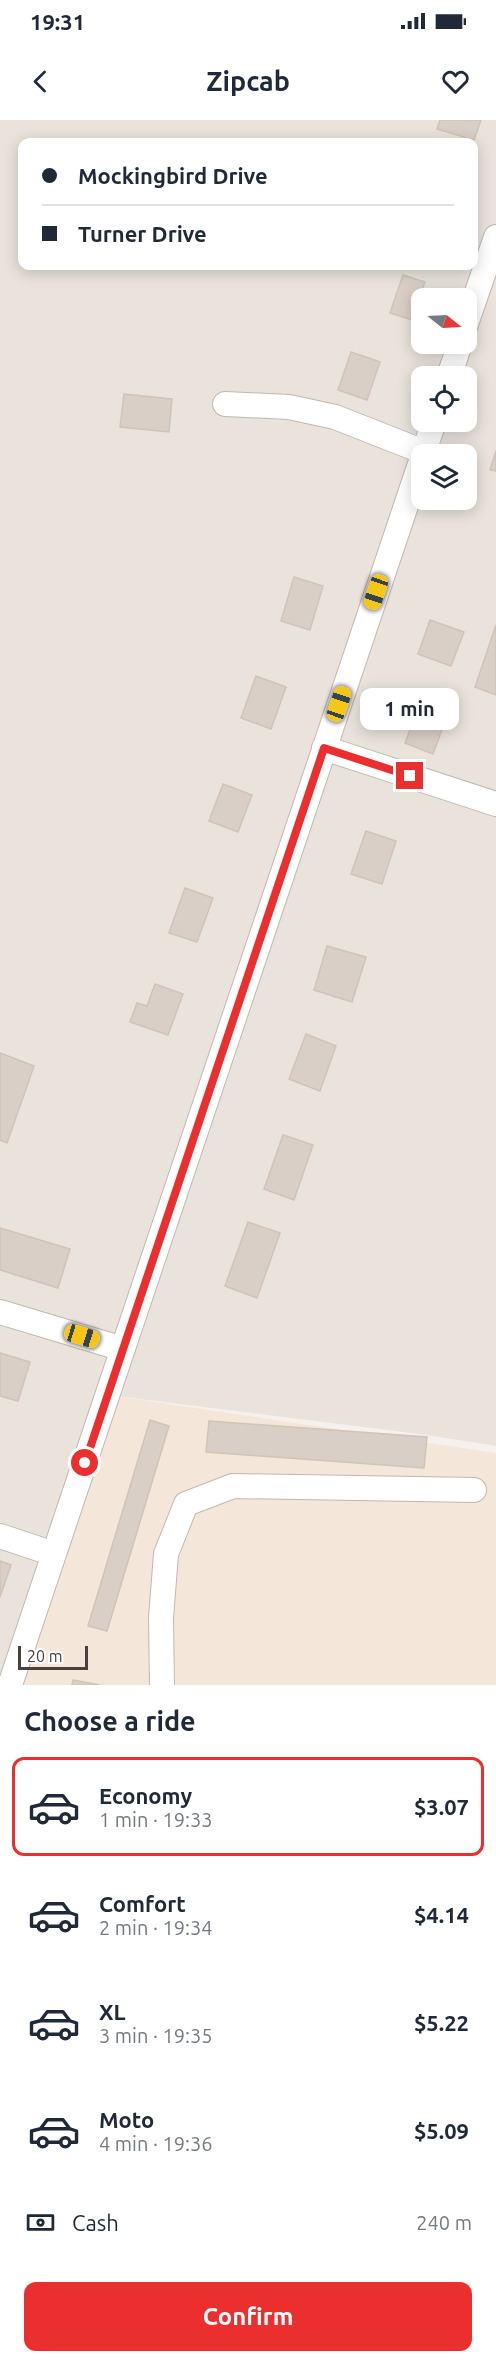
<!DOCTYPE html>
<html lang="en">
<head>
<meta charset="utf-8">
<style>
  body { margin:0; font-family:Ubuntu,sans-serif; background:#f6f6f7; color:#1f2937; height:100vh; display:flex; flex-direction:column; font-size:22px; white-space:nowrap }
  * { box-sizing:border-box; margin:0 }
  p { font-size:20px; color:#747a83 }
  .icon { flex:none; width:33px; height:33px; fill:none; stroke:currentColor; stroke-width:2; stroke-linecap:round; stroke-linejoin:round }
  .map { position:relative; height:1565px; overflow:hidden }
  .sheet { display:flex; flex-direction:column; background:#fff; flex:1 }
  .sheet>* { flex:none }
  .banner { position:absolute; left:18px; top:18px; width:460px; height:132px; border-radius:12px; box-shadow:0 3px 15px #0003; display:grid; align-content:center; height:132px; padding:0 24px; background:#fff }
  .needle { width:39px; rotate:108deg }
  .fabs { position:absolute; left:411px; top:168px; display:grid; gap:12px }
  .fabs a { display:grid; place-items:center; width:66px; height:66px; border-radius:12px; background:#fff; box-shadow:0 3px 15px #0003; font-size:30px }
  .scale { position:absolute; left:18px; bottom:15px; width:70px; box-sizing:border-box; padding-left:6px; border:3px solid #4a413a; border-top:0; font-size:16px; line-height:21px; white-space:nowrap; color:#4a413a; -webkit-text-stroke:4px #fff; paint-order:stroke }
  .end { position:absolute; width:27px; height:27px; margin:-14px; border:8px solid #eb2f2e; background:#fff; box-shadow:0 0 0 3px #fff }
  .from { border-radius:50% }
  .bubble { position:absolute; height:42px; border-radius:12px; background:#fff; box-shadow:0 3px 15px #0003; font-size:20px; font-weight:700; line-height:42px; text-align:center }
  .car { position:absolute; width:18px; height:36px; margin:-18px -9px; border-radius:8px; box-shadow:0 0 4px 2px #0007; background:linear-gradient(#f5c518 24%,#345 0 40%,#f5c518 0 76%,#345 0 86%,#f5c518 0) }
  .banner b { display:flex; align-items:center; gap:21px; height:57px; font-size:22px }
  .banner b+b { border-top:2px solid #e0e1e3 }
  .banner i { width:15px; height:15px; background:#1f2937 }
  ul { padding:0; list-style:none }
  li { display:flex; align-items:center; gap:18px; height:99px; margin:0 12px 9px; padding:0 12px; border:3px solid transparent; border-radius:12px }
  li div { flex:1 }
  li b { display:block; font-size:22px }
  li em { font-style:normal; font-weight:700 }
  li.on { border-color:#eb2f2e }
  li>.icon { width:54px; height:54px; stroke-width:1.5 }
  h2 { padding:0 24px; font-size:27px; line-height:72px }
  .pay { display:flex; align-items:center; gap:15px; height:66px; padding:0 24px; font-size:22px }
  .pay p { margin-inline-start:auto }
  .button { display:flex; gap:12px; margin-top:auto; padding:12px 24px }
  .button a { flex:1; height:69px; border-radius:12px; background:#eb2f2e; color:#fff; font-size:24px; font-weight:700; line-height:69px; text-align:center }
  .status { display:flex; justify-content:space-between; align-items:center; height:42px; padding:0 30px; background:#fff; direction:ltr }
  .status svg { height:16px; fill:currentColor }
  header { display:flex; justify-content:space-between; align-items:center; height:78px; padding:0 24px; background:#fff; font-size:27px; font-weight:700 }
  .map>svg:first-child { display:block }
</style>
</head>
<body>
<div class="status"><b>19:31</b><svg viewBox="0 0 49 12"><path d="M0 12V9h3v3zM5 12V6h3v6zM10 12V3h3v9zM15 12V0h3v12zM26 1h20v11H26zM47 4h2v5h-2z"/></svg></div>
<header><svg class="icon" aria-label="back" viewBox="0 0 24 24"><path d="M15 5l-7 7 7 7"/></svg>Zipcab<svg class="icon" aria-label="heart" viewBox="0 0 24 24"><path d="M12 20l-8-8c-3-5 5-10 8-4 3-6 11-1 8 4z"/></svg></header>
<div class="map">
<svg width="496" height="1565" viewBox="0 0 496 1565">
  <rect width="100%" height="100%" fill="#f5f1ed"/>
  <!-- residential -->
  <path fill="#e9e3db" fill-rule="evenodd" d="M0 0H496V1326L427 1315 108 1275 0 1565ZM22 22H474V146H22ZM422 178H466V224H422ZM422 256H466V302H422ZM422 334H466V380H422Z"/>
  <!-- commercial -->
  <path fill="#f5e6da" d="M108 1275 496 1333V1565H19Z"/>
  <!-- building -->
  <path fill="#d9cfc6" stroke="#d1c3b6" stroke-width="1.5" d="M440 0H481L474 20 437 9Z
    M403 155 425 162 421 173 432 177V178H422V203L390 193Z
    M351 232 380 242 367 280 338 270Z
    M124 274 172 279 169 312 120 307Z
    M496 331V351L490 350Z
    M294 457 323 466 310 510 281 501Z
    M430 500 464 512 451 546 418 534Z
    M496 505V575L475 567Z
    M256 556 286 567 271 609 241 598Z
    M419 586 447 596 433 634 405 623Z
    M223 664 252 675 238 712 209 701Z
    M366 711 396 721 382 764 351 754Z
    M185 768 213 778 197 822 169 813Z
    M327 826 366 837 352 882 314 870Z
    M155 864 183 874 168 915 130 902 137 883 147 886Z
    M306 914 336 926 320 971 289 959Z
    M0 933 34 946 7 1023 0 1020Z
    M283 1015 313 1025 294 1080 264 1069Z
    M248 1102 280 1113 257 1178 225 1166Z
    M0 1108 70 1129 58 1168 0 1150Z
    M0 1233 30 1242 18 1281 0 1276Z
    M150 1300 169 1306 107 1511 88 1506Z
    M209 1301 427 1317 424 1348 206 1332Z
    M0 1441 11 1445 0 1477Z
    M73 1560 100 1565H72Z"/>
  <g fill="none" stroke-linecap="round" stroke-linejoin="round">
    <!-- minor casing -->
    <g stroke="#c0b8b0" stroke-width="26">
      <path id="minor" d="M466 204 496 117
        M449 256 460 224
        M225 284 289 287 335 297 424 332
        M423 334 434 302
        M324 628 496 684
        M0 1192 123 1229
        M0 1416 54 1434
        M10 1565 422 338
        M162 1565 161 1498 166 1434 186 1384 233 1366 474 1370"/>
    </g>
    <!-- minor -->
    <use href="#minor" stroke="#fff" stroke-width="24"/>
  </g>
  <g fill="none" stroke-linecap="round" stroke-linejoin="round">
    <!-- route -->
    <path stroke="#eb2f2e" stroke-width="8" d="M85 1343 324 628 410 656"/>
  </g>
</svg>
<div class="fabs">
<a><svg class="needle" viewBox="-14 -14 28 28"><path d="M0-13l5 13h-10z" fill="#e53935"/><path d="M0 13l5-13h-10z" fill="#747a83"/></svg></a>
<a><svg class="icon" aria-label="locate" viewBox="0 0 24 24"><circle cx="12" cy="12" r="6"/><path d="M12 2v4M12 18v4M2 12h4M18 12h4"/></svg></a>
<a><svg class="icon" aria-label="layers" viewBox="0 0 24 24"><path d="M12 4l9 5-9 5-9-5zM3 14l9 5 9-5"/></svg></a>
</div>
<div class="scale">20 m</div>
<i class="end from" style="left:85px;top:1343px"></i>
<i class="end" style="left:410px;top:656px"></i>
<div class="bubble" style="left:360px;top:568px;width:99px">1 min</div>
<i class="car" style="left:376px;top:472px;rotate:199deg"></i>
<i class="car" style="left:339px;top:584px;rotate:19deg"></i>
<i class="car" style="left:82px;top:1216px;rotate:107deg"></i>
<div class="banner">
<b><i class="from"></i>Mockingbird Drive</b>
<b><i></i>Turner Drive</b>
</div>
</div>
<section class="sheet">
<h2>Choose a ride</h2>
<ul>
<li class="on"><svg class="icon" aria-label="car" viewBox="0 0 24 24"><path d="M5 17H2v-5l4-1 3-4h7l3 4 3 1v5h-3M9 17h6M6 11h13"/><circle cx="7" cy="17" r="2"/><circle cx="17" cy="17" r="2"/></svg><div><b>Economy</b><p>1 min · 19:33</p></div><em>$3.07</em></li>
<li><svg class="icon" aria-label="car" viewBox="0 0 24 24"><path d="M5 17H2v-5l4-1 3-4h7l3 4 3 1v5h-3M9 17h6M6 11h13"/><circle cx="7" cy="17" r="2"/><circle cx="17" cy="17" r="2"/></svg><div><b>Comfort</b><p>2 min · 19:34</p></div><em>$4.14</em></li>
<li><svg class="icon" aria-label="car" viewBox="0 0 24 24"><path d="M5 17H2v-5l4-1 3-4h7l3 4 3 1v5h-3M9 17h6M6 11h13"/><circle cx="7" cy="17" r="2"/><circle cx="17" cy="17" r="2"/></svg><div><b>XL</b><p>3 min · 19:35</p></div><em>$5.22</em></li>
<li><svg class="icon" aria-label="car" viewBox="0 0 24 24"><path d="M5 17H2v-5l4-1 3-4h7l3 4 3 1v5h-3M9 17h6M6 11h13"/><circle cx="7" cy="17" r="2"/><circle cx="17" cy="17" r="2"/></svg><div><b>Moto</b><p>4 min · 19:36</p></div><em>$5.09</em></li>
</ul>
<div class="pay"><svg class="icon" aria-label="cash" viewBox="0 0 24 24"><path d="M3 7h18v10H3z"/><circle cx="12" cy="12" r="2"/></svg>Cash<p>240 m</p></div>
<div class="button"><a>Confirm</a></div>
</section>
</body>
</html>
